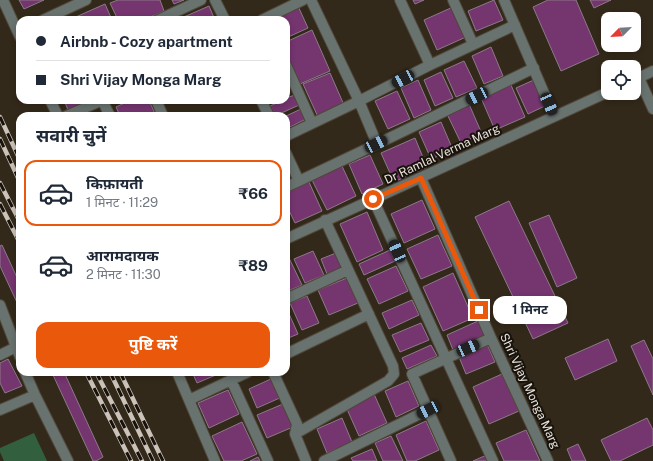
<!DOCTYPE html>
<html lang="hi">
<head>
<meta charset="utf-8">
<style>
  body { margin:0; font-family:"Public Sans","Noto Sans Devanagari",sans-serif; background:#f6f6f7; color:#1f2937; height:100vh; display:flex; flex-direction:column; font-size:15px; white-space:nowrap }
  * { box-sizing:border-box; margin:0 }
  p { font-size:13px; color:#747a83 }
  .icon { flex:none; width:22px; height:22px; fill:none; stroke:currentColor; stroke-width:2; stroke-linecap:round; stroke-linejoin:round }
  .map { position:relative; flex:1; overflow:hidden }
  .panel { position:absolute; left:16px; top:112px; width:274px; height:264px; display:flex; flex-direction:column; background:#fff; border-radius:12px; box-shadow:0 2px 6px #0003 }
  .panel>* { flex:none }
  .guide { position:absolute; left:16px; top:16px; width:274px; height:88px; border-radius:12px; box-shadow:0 2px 6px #0003; display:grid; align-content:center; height:88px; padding:0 20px; background:#fff }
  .needle { width:26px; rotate:246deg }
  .fabs { position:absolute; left:601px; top:12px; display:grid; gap:8px }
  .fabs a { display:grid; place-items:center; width:40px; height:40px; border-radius:8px; background:#fff; box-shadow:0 2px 6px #0003; font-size:20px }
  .end { position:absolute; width:18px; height:18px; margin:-9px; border:5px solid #ea580c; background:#fff; box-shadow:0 0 0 2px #fff }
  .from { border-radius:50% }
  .bubble { position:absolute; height:28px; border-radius:12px; background:#fff; box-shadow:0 2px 6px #0003; font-size:13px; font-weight:700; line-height:28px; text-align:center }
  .car { position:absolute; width:12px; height:24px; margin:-12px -6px; border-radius:5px; box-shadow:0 0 3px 1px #0007; background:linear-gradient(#222 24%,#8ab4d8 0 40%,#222 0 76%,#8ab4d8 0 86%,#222 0) }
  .guide b { display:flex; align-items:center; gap:14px; height:38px; font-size:15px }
  .guide b+b { border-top:1px solid #e0e1e3 }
  .guide i { width:10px; height:10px; background:#1f2937 }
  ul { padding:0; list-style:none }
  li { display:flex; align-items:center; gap:12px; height:66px; margin:0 8px 6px; padding:0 12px; border:2px solid transparent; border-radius:12px }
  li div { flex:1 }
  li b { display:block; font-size:15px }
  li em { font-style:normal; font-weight:700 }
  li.current { border-color:#ea580c }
  li>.icon { width:36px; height:36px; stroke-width:1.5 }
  h2 { padding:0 20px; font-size:18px; line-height:48px }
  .cta { display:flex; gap:8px; margin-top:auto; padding:8px 20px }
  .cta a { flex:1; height:46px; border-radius:12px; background:#ea580c; color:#fff; font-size:16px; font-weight:700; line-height:46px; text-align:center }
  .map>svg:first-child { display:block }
</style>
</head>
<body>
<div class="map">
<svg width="653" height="461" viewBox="0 0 653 461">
  <rect width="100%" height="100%" fill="#33291a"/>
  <!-- green -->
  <path fill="#32603f" d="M34 433 47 461H4L0 452V448Z"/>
  <!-- building -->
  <path fill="#75356f" stroke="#8b7a88" d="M19 0H44L24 9Z
    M118 0H160L164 11 144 20H118L110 3Z
    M172 0H184L174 4Z
    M413 0H424L415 4Z
    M494 0 503 20 476 31 468 11Z
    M548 0H576L599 54 561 71 533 7Z
    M590 0H611L594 8Z
    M105 4 112 20H69Z
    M209 6 215 20H177Z
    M298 6 308 28 286 38V20H269Z
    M453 7 466 37 437 50 424 20Z
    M312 30 330 71 300 84 286 53V42Z
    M491 47 503 76 484 84 472 56Z
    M464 61 477 88 456 97 444 70Z
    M286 72 292 86 286 89Z
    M441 72 453 98 435 106 424 80Z
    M330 73 344 105 318 117 303 84Z
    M536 79 547 105 528 114 516 88Z
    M418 80 431 110 414 118 401 88Z
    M511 85 525 117 495 130 481 98Z
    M397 91 410 119 388 129 375 101Z
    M295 95 299 105 275 116H272L268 107 283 100H286V98Z
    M64 100H85L86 102 68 110Z
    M131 100H149L156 116H120L116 107Z
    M469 104 482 134 461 143 447 114Z
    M301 109 306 119 286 129V116Z
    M104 112 106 116H94Z
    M441 122 453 150 431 159 419 132Z
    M415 138 427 167 394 182 381 153Z
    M370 155 383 184 362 194 349 164Z
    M341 164 356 196 327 210 311 178Z
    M286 167 290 177 286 179Z
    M309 182 322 211 295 223 286 204V193Z
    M422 200 435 229 404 243 391 214Z
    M509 201 568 323 533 339 475 217Z
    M367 212 383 250 357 262 340 224Z
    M549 215 577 278 557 287 529 223Z
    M438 235 452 266 421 279 407 249Z
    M2 245 20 284V309L0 266V246Z
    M390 250 395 261 364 275 359 264Z
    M313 251 324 275 305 283 294 259Z
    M336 253 342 268 327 274 321 259Z
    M289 258 302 285 286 292V259Z
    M396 266 408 291 379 304 367 279Z
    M453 273 473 318 443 331 423 287Z
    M347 278 358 303 329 315 318 290Z
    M307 296 319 323 302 330 290 303Z
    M412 300 419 315 389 329 382 313Z
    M286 307 298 334 286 339Z
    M478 321 485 336 453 350 447 335Z
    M421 323 429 340 400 352 392 335Z
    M608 339 617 361 575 380 565 358Z
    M644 340 653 359V395L631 346Z
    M487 344 495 362 466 374 459 357Z
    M431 345 437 356 407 369 402 358Z
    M8 359 22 386 5 393 0 383V363Z
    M59 372H64L103 457 96 461H93L53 375Z
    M192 372H223L197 383Z
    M502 374 519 411 489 424 473 387Z
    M273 378 282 397 257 408 249 389Z
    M408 381 419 406 396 417 385 391Z
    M228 390 239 414 209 428 198 403Z
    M374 394 387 423 359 436 346 407Z
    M283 404 293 427 267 438 257 415Z
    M342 418 352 442 327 453 317 429Z
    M647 418 653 430V445L620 461H611L601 440Z
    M426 421 439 450 415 461H407L396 435Z
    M242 422 257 454 241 461H224L212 436Z
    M526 430 540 461H504L496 443Z
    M391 436 403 461H383L375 443Z
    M578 444 586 461H572L567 449Z
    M372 449 377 461H353L351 458Z
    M489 454 492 461H473Z
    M258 457 260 461H250Z"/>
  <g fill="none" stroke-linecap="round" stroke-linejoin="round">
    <!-- minor casing -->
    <g stroke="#504739" stroke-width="12">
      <path id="minor" d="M3 0 20 37
        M215 0 225 20
        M311 0 359 101 430 65 515 25
        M400 0 430 65
        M453 0 473 44
        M504 0 554 116
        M43 20 86 0
        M158 20 201 0
        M262 20 303 0
        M286 65 312 123
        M639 78 653 109
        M634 80 653 71
        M50 100 58 116
        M102 100 110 116
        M156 100 163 116
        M261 100 269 116
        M66 116 103 100
        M286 136 359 101 377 144 299 181
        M377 144 534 68
        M286 153 299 181 286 187
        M421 178 491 338 548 461
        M373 199 493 461
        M286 239 608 92
        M286 299 348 270
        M0 305 20 357
        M286 354 369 314
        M0 355 16 347
        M25 372 35 395 68 461
        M177 372 215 461
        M273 372 297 424 295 434 306 461
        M231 380 268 461
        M189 400 248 372
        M0 410 35 395
        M295 434 388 381 394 374 393 366 325 220
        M324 461 428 410
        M451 461 412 374 491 338"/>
    </g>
    <!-- minor -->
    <use href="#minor" stroke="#68726e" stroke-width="10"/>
    <!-- rail casing -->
    <g stroke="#cbc3b9" stroke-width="4.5">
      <path id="rail" d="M0 117 20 160
        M0 139 20 182
        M0 183 20 222
        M0 204 20 243
        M86 372 131 461
        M96 372 142 461
        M110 372 153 461
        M120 372 163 461"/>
    </g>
    <!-- rail -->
    <use href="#rail" stroke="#17120c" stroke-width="3" stroke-dasharray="9" stroke-linecap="butt"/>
  </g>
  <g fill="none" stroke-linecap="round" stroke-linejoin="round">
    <!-- route -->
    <path stroke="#ea580c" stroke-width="5" d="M373 199 421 178 479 310"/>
  </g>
  <g text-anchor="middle" stroke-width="4" stroke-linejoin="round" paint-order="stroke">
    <!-- street labels -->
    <g font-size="12" fill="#e9e2d9" stroke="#17120c">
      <text transform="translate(442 154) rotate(-25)" y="4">Dr Ramlal Verma Marg</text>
      <text transform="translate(530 391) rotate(65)" y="4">Shri Vijay Monga Marg</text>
    </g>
  </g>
</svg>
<div class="fabs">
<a><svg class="needle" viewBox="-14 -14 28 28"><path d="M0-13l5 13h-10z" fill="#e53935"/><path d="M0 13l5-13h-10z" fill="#747a83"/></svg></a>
<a><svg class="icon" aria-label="locate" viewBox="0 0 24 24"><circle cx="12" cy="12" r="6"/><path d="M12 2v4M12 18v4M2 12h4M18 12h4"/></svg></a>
</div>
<i class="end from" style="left:373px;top:199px"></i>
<i class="end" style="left:479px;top:310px"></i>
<div class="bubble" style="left:493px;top:296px;width:74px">1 मिनट</div>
<i class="car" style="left:403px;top:79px;rotate:242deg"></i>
<i class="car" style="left:477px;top:96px;rotate:244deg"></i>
<i class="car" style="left:549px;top:104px;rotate:156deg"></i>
<i class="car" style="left:376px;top:144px;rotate:64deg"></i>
<i class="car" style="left:397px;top:251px;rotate:336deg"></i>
<i class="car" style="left:468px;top:348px;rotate:66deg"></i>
<i class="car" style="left:428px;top:410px;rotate:244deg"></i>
<div class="guide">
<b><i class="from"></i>Airbnb - Cozy apartment</b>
<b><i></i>Shri Vijay Monga Marg</b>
</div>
<section class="panel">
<h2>सवारी चुनें</h2>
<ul>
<li class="current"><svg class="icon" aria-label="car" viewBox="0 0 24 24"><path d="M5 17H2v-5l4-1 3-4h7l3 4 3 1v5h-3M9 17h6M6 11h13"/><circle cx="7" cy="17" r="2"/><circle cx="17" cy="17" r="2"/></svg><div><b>किफ़ायती</b><p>1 मिनट · 11:29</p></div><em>₹66</em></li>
<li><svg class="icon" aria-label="car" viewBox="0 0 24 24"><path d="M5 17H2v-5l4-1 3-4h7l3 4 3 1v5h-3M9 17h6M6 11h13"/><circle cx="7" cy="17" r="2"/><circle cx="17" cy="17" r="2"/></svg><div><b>आरामदायक</b><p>2 मिनट · 11:30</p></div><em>₹89</em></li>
</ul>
<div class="cta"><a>पुष्टि करें</a></div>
</section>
</div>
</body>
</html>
